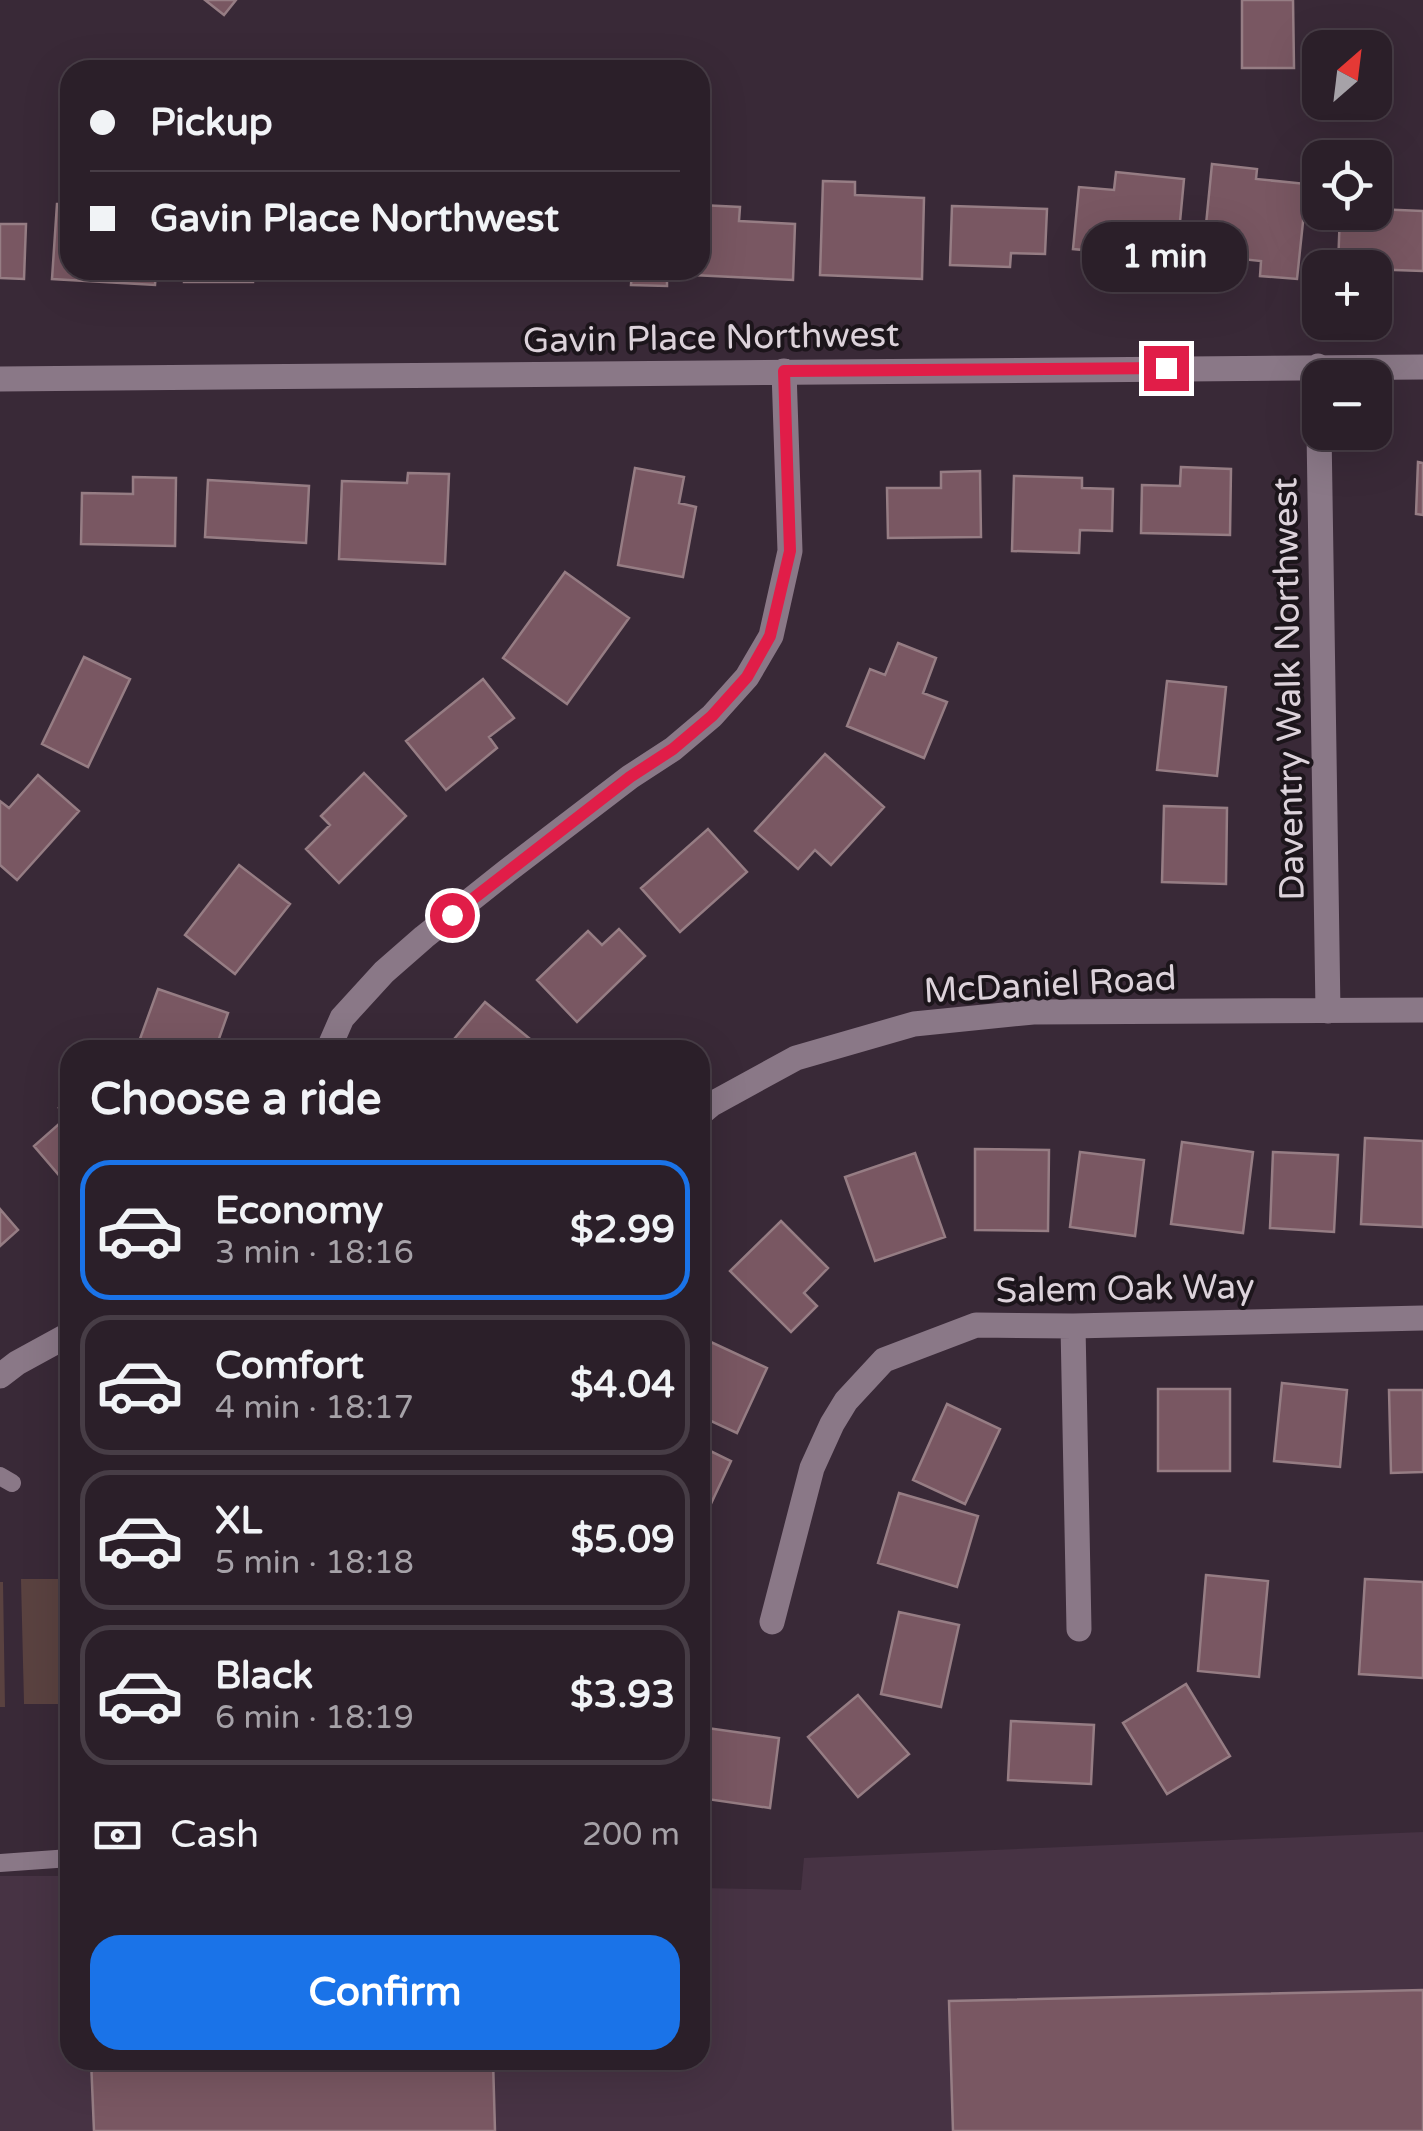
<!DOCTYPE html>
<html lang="en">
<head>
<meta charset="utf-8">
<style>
  body { margin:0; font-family:"Varela Round",sans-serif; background:#372c35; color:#f1f3f6; height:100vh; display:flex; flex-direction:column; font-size:38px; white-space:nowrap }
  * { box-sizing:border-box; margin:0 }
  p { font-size:32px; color:#a6a2a8 }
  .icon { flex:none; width:55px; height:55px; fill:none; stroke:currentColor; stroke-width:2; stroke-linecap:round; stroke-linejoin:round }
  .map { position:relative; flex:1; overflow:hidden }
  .sheet { position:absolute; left:60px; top:1040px; width:650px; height:1030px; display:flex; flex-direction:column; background:#2b1f29; border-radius:30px; box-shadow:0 10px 40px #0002,0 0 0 2px #473d46 }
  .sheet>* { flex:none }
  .banner { position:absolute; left:60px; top:60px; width:650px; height:220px; border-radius:30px; box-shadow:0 10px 40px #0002,0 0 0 2px #473d46; display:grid; align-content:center; height:220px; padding:0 30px; background:#2b1f29 }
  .needle { width:65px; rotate:28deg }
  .fabs { position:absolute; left:1302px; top:30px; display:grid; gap:20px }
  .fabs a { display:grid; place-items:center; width:90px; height:90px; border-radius:20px; background:#2b1f29; box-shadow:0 10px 40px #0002,0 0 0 2px #473d46; font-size:50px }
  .end { position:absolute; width:45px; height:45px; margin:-22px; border:12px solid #e11d48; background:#fff; box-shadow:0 0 0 5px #fff }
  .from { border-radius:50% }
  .bubble { position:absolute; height:70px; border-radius:30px; background:#2b1f29; box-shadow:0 10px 40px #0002,0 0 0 2px #473d46; font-size:32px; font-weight:700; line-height:70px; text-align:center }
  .banner b { display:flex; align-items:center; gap:35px; height:95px; font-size:38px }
  .banner b+b { border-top:2px solid #473d46 }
  .banner i { width:25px; height:25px; background:#f1f3f6 }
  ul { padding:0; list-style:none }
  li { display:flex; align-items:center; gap:30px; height:140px; margin:0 20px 15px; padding:0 10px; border:5px solid #473d46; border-radius:30px }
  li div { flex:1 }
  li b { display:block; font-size:38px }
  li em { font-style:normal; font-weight:700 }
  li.on { border-color:#1a73e8 }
  li>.icon { width:90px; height:90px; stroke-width:1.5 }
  h2 { padding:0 30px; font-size:45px; line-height:120px }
  .pay { display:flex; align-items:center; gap:25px; height:110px; padding:0 30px; font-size:38px }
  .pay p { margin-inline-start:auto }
  .button { display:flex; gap:20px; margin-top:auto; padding:20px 30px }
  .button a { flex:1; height:115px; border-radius:30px; background:#1a73e8; color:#fff; font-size:40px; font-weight:700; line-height:115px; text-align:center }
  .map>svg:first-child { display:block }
</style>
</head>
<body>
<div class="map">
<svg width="1423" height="2131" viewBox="0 0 1423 2131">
  <rect width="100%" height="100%" fill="#392937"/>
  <!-- built -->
  <path fill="#473344" d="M1423 1832V2131H0V1876H70V2060H700V1888L801 1890 804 1858Z"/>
  <!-- green -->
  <path fill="#5a4240" d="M21 1579H70V1704H24Z
    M0 1582H3L5 1707H0Z"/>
  <!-- building -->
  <path fill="#795762" stroke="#967d84" stroke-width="2.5" d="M205 0H236L224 15Z
    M1242 0H1293L1294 68H1242Z
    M1212 164 1257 169 1256 179 1307 184 1297 279 1260 276 1261 261 1203 255Z
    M1116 172 1184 179 1175 275 1139 271 1140 255 1073 249 1079 187 1114 190Z
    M823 181 855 182V195L924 198 922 279 820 275Z
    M57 204H70V270H156L155 285 52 279Z
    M700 205 740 207 739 221 795 224 793 280 693 275V270H700Z
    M952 206 1047 209 1045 254 1011 253 1010 267 950 265Z
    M1375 209 1423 211V271L1338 268 1340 212H1375Z
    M0 224H26L24 279 0 278Z
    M184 270H253V282H184Z
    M337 270H402V274Z
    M439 270H536V280L439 278Z
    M632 270H667V286L631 285Z
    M1418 462 1423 463V515L1416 514Z
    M1181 467 1231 469 1230 535 1141 533 1142 485 1180 486Z
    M635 468 684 477 679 503 696 507 683 577 618 565Z
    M980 471 981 537 888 538 887 488H941V472Z
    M408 473 449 474 445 564 339 559 342 481 407 483Z
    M1014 476 1082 478V488L1113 489 1112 531 1080 530 1079 553 1012 551Z
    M133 477 176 478 175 546 81 544 82 493 133 494Z
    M208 480 309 486 306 543 205 537Z
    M565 572 629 618 567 704 503 658Z
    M898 643 936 658 923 693 947 702 924 758 847 726 870 669 885 675Z
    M84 657 130 679 88 767 42 744Z
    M483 679 514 718 489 737 497 748 446 790 406 741Z
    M1167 681 1226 687 1217 776 1157 770Z
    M825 754 884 807 831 865 815 850 798 869 755 831Z
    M364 773 406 816 339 883 306 849 330 825 321 816Z
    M38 775 79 811 17 880 0 865V801L9 808Z
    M1164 806 1227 808 1226 884 1162 882Z
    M708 829 747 872 680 932 641 888Z
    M239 865 290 904 235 974 185 935Z
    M619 929 645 956 577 1022 537 980 588 931 602 945Z
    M158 989 228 1013 215 1050H136Z
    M485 1002 530 1039 521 1050H445Z
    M70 1099V1188L34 1146 67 1117 59 1108Z
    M1365 1138 1423 1141V1227L1361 1224Z
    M1182 1142 1253 1152 1243 1233 1171 1224Z
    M975 1149 1049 1150 1048 1231 975 1230Z
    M1080 1152 1144 1160 1135 1236 1070 1227Z
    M1273 1152 1338 1155 1334 1232 1270 1228Z
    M915 1153 945 1237 875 1261 845 1177Z
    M0 1209 18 1230 0 1246Z
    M781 1221 828 1268 804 1293 817 1306 791 1332 730 1271Z
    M700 1337 767 1368 737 1433 700 1416Z
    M1282 1383 1347 1390 1340 1467 1274 1461Z
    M1158 1389H1230V1471H1158Z
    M1389 1390H1423V1472L1391 1473Z
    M947 1404 1000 1429 965 1504 913 1480Z
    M700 1446 731 1461 701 1525H700Z
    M899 1493 978 1516 957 1587 878 1563Z
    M1206 1575 1268 1581 1259 1677 1198 1671Z
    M1365 1579 1423 1582V1678L1359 1674Z
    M899 1612 959 1625 941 1707 881 1694Z
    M1186 1684 1230 1756 1167 1794 1123 1723Z
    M858 1695 909 1754 858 1797 808 1737Z
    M1011 1721 1094 1725 1091 1784 1008 1780Z
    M700 1727 779 1738 770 1808 700 1798Z
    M1423 1990V2131H953L949 2001Z
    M91 2060H493L495 2131H94Z"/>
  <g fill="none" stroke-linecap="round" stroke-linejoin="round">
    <!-- lane -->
    <path stroke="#8a7887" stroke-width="18" d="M0 1476 12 1483
      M0 1863 70 1858"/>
    <!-- street -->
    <path stroke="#8a7887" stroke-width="25" d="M1318 366 1328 1011
      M0 379 1423 367
      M328 1050 342 1018 384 972 424 937 507 871 630 777 673 749 712 716 747 677 771 636 790 551 784 371
      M700 1114 712 1104 796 1058 914 1024 1033 1012 1423 1010
      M1073 1326 1079 1629
      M0 1376 17 1363 70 1334
      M772 1622 812 1468 832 1424 846 1401 884 1360 976 1325 1073 1326 1423 1318"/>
  </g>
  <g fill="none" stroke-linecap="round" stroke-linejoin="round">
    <!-- route -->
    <path stroke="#e11d48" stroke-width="12" d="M452 915 630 777 673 749 712 716 747 677 770 636 790 551 784 371 1166 368"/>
  </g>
  <g text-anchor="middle" stroke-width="8" stroke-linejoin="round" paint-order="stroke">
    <!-- street labels -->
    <g font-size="35" fill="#dcd2da" stroke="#1c151b">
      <text transform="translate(711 337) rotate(-1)" y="12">Gavin Place Northwest</text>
      <text transform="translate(1288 689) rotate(-91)" y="12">Daventry Walk Northwest</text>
      <text transform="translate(1050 984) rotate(-3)" y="12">McDaniel Road</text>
      <text transform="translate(1125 1288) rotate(-1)" y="12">Salem Oak Way</text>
    </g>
  </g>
</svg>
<div class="fabs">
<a><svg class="needle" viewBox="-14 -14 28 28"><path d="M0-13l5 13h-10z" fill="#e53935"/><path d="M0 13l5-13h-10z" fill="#a6a2a8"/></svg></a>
<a><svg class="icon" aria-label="locate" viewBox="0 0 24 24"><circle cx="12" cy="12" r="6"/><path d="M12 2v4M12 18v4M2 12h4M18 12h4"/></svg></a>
<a>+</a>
<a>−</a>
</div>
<i class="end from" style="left:452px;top:915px"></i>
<i class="end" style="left:1166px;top:368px"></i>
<div class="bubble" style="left:1082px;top:222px;width:165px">1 min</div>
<div class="banner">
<b><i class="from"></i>Pickup</b>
<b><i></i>Gavin Place Northwest</b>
</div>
<section class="sheet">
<h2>Choose a ride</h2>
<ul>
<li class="on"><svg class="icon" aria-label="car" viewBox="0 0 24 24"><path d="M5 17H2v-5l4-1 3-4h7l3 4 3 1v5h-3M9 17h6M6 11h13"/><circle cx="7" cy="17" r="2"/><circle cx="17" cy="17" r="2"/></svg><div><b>Economy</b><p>3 min · 18:16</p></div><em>$2.99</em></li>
<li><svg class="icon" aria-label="car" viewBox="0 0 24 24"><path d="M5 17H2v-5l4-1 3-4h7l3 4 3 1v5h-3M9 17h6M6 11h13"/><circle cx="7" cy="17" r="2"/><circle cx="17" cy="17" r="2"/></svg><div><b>Comfort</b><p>4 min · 18:17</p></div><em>$4.04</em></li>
<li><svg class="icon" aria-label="car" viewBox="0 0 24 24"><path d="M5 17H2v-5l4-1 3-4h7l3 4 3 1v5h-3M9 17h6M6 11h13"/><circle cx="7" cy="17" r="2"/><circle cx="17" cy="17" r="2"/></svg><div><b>XL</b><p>5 min · 18:18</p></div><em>$5.09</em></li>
<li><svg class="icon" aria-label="car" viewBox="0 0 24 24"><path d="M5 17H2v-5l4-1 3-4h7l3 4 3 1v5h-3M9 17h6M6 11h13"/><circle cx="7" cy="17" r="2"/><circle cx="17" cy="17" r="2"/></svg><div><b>Black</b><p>6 min · 18:19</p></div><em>$3.93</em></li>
</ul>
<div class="pay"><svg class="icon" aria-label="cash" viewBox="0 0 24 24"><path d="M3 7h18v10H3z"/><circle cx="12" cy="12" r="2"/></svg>Cash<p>200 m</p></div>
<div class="button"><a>Confirm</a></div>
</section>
</div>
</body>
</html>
